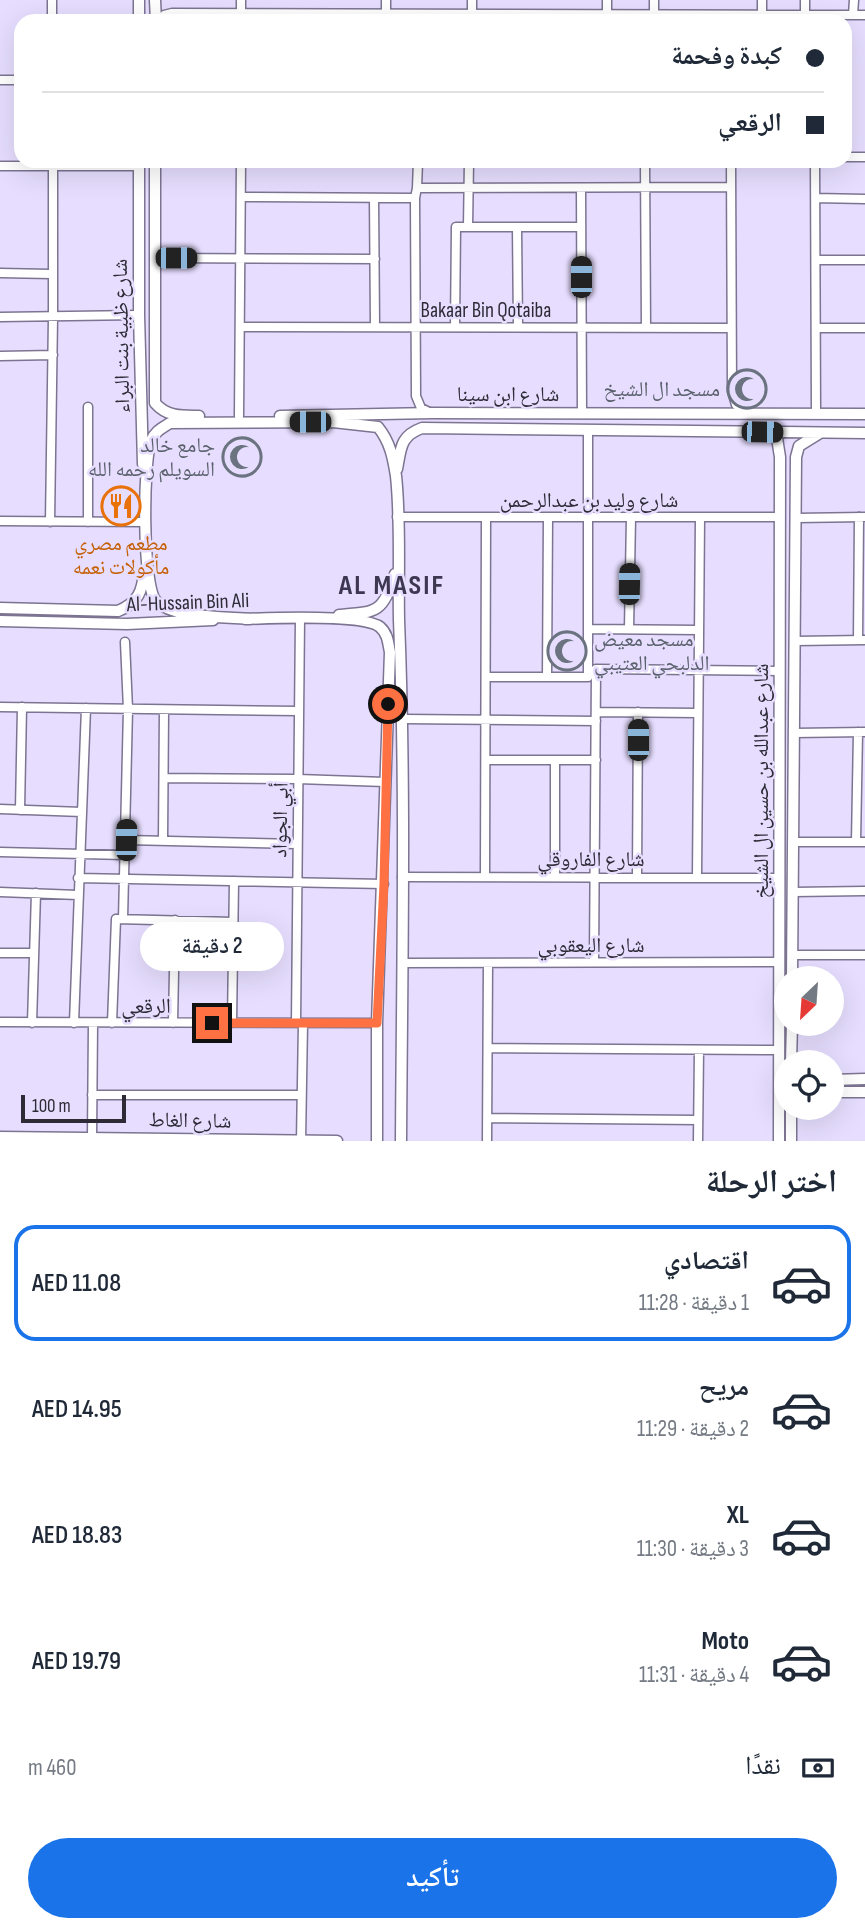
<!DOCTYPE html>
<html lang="ar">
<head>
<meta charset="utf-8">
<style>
  body { margin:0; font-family:"Sofia Sans Condensed","Noto Naskh Arabic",sans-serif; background:#f2f2f3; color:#1f2937; direction:rtl; height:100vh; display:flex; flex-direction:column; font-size:26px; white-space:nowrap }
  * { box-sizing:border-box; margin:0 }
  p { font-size:23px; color:#747a83 }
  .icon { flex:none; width:38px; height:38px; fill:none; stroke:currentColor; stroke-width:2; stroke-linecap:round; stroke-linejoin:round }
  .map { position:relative; height:1141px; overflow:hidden; direction:ltr }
  .panel { display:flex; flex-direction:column; background:#fff; flex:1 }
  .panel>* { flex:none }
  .top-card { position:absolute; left:14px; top:14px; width:838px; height:154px; border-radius:21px; box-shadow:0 7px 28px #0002; direction:rtl; display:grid; align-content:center; height:154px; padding:0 28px; background:#fff }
  .needle { width:46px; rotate:205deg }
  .fabs { position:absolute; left:774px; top:966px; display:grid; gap:14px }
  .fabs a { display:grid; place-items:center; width:70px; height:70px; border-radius:50%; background:#fff; box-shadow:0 7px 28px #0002; font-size:35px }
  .scale { position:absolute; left:21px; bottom:18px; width:105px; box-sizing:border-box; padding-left:7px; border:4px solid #2e2b37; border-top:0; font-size:19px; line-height:24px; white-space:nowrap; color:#2e2b37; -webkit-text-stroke:5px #e7deff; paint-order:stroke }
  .end { position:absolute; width:32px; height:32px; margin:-16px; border:9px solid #ff7043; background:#111; box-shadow:0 0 0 4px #111 }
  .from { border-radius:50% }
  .bubble { position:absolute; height:49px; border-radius:24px; background:#fff; box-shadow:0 7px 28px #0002; font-size:23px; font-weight:600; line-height:49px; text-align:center; direction:rtl }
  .car { position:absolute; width:21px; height:42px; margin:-21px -10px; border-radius:9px; box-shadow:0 0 5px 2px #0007; background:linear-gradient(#222 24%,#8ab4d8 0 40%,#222 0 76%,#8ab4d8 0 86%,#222 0) }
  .top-card b { display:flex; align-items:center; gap:24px; height:66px; font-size:26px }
  .top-card b+b { border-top:2px solid #e0e1e3 }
  .top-card i { width:18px; height:18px; background:#1f2937 }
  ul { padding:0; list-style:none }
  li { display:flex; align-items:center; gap:21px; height:116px; margin:0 14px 10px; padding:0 14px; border:4px solid transparent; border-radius:21px }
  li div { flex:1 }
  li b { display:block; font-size:26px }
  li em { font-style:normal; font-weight:600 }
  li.current { border-color:#1a73e8 }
  li>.icon { width:63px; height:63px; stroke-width:1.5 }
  h2 { padding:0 28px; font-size:32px; line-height:84px }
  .pay { display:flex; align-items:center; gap:18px; height:77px; padding:0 28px; font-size:26px }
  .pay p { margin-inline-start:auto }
  .button { display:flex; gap:14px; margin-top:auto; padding:14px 28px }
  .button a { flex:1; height:80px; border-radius:42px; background:#1a73e8; color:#fff; font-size:28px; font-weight:600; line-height:80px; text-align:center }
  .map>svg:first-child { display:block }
</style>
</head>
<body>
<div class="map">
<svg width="865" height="1141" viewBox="0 0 865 1141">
  <rect width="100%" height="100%" fill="#e7deff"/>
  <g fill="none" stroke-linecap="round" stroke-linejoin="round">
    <!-- minor casing -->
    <g stroke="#7c7491" stroke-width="11">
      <path id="minor" d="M52 0V21
        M386 0V13
        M607 0V14
        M762 0V14
        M805 0V14
        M654 14V0
        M853 15 854 0
        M158 21 164 15 172 13 865 15
        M241 21V0
        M472 21V0
        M0 80H21
        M845 157H865
        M418 161 417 188 415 198 416 396 421 408 431 413
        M645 161 646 328
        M731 161 732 391 736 405 746 413
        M815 161 816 413
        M0 166H139
        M417 188 731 187
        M581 188 582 413
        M241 197 415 198
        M374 198 375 327
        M815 198 865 199
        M468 227H581
        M517 227 518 327
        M155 258 375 259
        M816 260H865
        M0 273 51 274
        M0 317 139 315
        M240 327 731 328
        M455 327 456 227H468L469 161
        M816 328H865
        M0 356 53 355
        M88 407V522
        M239 416 241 161
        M588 431V677
        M397 517H780
        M796 518 865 517
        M0 521 144 522
        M50 522 53 317V166
        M588 629 699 630
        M629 629 631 517
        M858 640 859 517
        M795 641 865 640
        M592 672 596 669 780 671
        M486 677H588
        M547 677 548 517
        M0 707 298 711
        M596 712 698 713
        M403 719 596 721
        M794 733 865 732
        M486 760H596
        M164 778 298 779 385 782
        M0 809 82 812
        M20 810 22 707
        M126 840 297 844
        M163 840 164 710
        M793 842H865
        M856 842 858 732
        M0 852 125 855
        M485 876 486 517
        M402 877 780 878
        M555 877V760
        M637 877 638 712
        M697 877 700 517
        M78 878 384 884
        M0 892 78 895
        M793 892 865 891
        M123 919 128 709 125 642
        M0 953H34
        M792 955H865
        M594 962 596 669
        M402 963 780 962
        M0 1022 377 1023
        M32 1023 36 893
        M74 1023 86 708
        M112 1023 116 919 233 922
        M173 1023 175 920
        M232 1023 234 881
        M296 1023 300 618
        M488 1048 780 1050
        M92 1095H301
        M487 1118 698 1120
        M92 1138 93 1023
        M301 1141 303 1023
        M487 1141 488 963
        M698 1141 699 1050"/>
    </g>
    <!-- tertiary casing -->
    <g stroke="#7c7491" stroke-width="13">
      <path id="tertiary" d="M155 0 156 21
        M139 21V0
        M139 161V315L143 464
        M155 161V403C167 417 182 416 199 416
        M280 416 432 413 865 414
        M762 432 777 438 780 457 779 1141
        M397 469C401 448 400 436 422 428L865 433
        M0 608 118 611C138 603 143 591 144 570
        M339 615C378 612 382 613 395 574
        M245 619C269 618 365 614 380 627 388 634 388 643 390 652L377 1023V1141
        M250 619C227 617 172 618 156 601 142 585 143 462 151 441 155 431 162 428 170 423L333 422 378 427C390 442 393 457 396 476 401 523 398 572 399 620 406 793 402 967 401 1141
        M0 621 127 624 213 620
        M792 978 796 457 799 446 820 433
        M791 1062 792 1024
        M831 1080 865 1079
        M831 1092H865
        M0 1137 337 1141
        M791 1141V1108"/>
    </g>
    <!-- minor -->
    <use href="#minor" stroke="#fff" stroke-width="8"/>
    <!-- tertiary -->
    <use href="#tertiary" stroke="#fff" stroke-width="10"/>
  </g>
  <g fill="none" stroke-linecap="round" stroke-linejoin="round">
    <!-- route -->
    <path stroke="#ff7043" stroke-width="9" d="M212 1023H377L384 884 388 704"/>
  </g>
  <!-- icons -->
  <defs>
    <g id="mosque-ring" transform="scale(2.0125)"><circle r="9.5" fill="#e7deff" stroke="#6b7280" stroke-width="1.5"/><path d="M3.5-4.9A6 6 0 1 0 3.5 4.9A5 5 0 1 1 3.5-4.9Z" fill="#6b7280"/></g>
    <g id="restaurant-ring" transform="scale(2.0125)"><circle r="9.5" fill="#e7deff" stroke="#e8710a" stroke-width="1.5"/><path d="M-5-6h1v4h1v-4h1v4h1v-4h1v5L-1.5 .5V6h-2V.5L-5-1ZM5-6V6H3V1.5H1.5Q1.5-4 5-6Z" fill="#e8710a"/></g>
  </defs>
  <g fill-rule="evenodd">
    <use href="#mosque-ring" x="747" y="389"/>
    <use href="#mosque-ring" x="242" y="457"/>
    <use href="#restaurant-ring" x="121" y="506"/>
    <use href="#mosque-ring" x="567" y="651"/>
  </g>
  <g text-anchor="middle" stroke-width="5" stroke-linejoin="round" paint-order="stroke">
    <!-- street labels -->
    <g font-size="21" fill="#2e2b37" stroke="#e7deff">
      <text x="486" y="317">Bakaar Bin Qotaiba</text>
      <text transform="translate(121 336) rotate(-91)" y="7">شارع ظبية بنت البراء</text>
      <text x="508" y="401">شارع ابن سينا</text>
      <text x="589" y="507">شارع وليد بن عبدالرحمن</text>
      <text transform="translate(188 602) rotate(-2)" y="7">Al-Hussain Bin Ali</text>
      <text transform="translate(761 781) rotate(-90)" y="7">شارع عبدالله بن حسين ال الشيخ</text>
      <text transform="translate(280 820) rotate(-89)" y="7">أبي الجواد</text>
      <text x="591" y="866">شارع الفاروقي</text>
      <text x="591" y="952">شارع اليعقوبي</text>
      <text transform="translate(146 1006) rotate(-1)" y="7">الرقعي</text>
      <text transform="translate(190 1120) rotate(1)" y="7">شارع الغاط</text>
    </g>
    <!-- worship labels -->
    <g font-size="21" fill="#5b616d" stroke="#e7deff" text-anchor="end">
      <text x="720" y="396">مسجد ال الشيخ</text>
      <text x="215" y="452">جامع خالد<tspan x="215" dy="24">السويلم رحمه الله</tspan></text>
      <text x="594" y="646" text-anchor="start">مسجد معيض<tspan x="594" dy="24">الدلبحي العتيبي</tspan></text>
    </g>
    <!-- food labels -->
    <g font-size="21" fill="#c56008" stroke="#e7deff">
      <text x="121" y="550">مطعم مصري<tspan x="121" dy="24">مأكولات نعمه</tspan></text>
    </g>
    <!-- district labels -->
    <g font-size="28" font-weight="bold" letter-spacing="2" fill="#3e3751" stroke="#e7deff">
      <text x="392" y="594">AL MASIF</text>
    </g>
  </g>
</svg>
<div class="fabs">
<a><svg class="needle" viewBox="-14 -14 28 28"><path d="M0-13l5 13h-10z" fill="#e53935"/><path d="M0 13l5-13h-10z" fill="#747a83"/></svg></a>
<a><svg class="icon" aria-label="locate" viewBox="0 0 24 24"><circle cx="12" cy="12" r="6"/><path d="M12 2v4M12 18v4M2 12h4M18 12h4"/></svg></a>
</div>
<div class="scale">100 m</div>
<i class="end from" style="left:388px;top:704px"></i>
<i class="end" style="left:212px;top:1023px"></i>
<div class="bubble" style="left:140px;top:922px;width:144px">2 دقيقة</div>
<i class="car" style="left:176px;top:258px;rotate:90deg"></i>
<i class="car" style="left:581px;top:277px;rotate:0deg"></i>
<i class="car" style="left:310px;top:422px;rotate:270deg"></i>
<i class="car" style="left:762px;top:432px;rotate:91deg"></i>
<i class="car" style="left:629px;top:584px;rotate:1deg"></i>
<i class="car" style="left:638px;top:740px;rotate:0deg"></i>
<i class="car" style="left:126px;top:840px;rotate:1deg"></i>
<div class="top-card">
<b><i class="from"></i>كبدة وفحمة</b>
<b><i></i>الرقعي</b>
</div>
</div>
<section class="panel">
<h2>اختر الرحلة</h2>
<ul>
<li class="current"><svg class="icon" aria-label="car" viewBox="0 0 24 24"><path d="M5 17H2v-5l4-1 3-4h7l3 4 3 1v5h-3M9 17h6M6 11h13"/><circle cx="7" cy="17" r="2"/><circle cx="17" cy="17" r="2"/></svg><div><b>اقتصادي</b><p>1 دقيقة · 11:28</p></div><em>AED 11.08</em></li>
<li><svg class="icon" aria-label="car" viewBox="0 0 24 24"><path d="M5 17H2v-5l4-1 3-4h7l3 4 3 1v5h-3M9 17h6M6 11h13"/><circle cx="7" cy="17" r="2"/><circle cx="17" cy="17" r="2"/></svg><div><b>مريح</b><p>2 دقيقة · 11:29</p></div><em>AED 14.95</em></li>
<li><svg class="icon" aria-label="car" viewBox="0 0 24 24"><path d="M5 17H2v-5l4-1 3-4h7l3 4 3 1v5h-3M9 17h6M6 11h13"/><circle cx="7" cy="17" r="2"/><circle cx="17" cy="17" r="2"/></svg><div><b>XL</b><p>3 دقيقة · 11:30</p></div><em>AED 18.83</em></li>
<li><svg class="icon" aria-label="car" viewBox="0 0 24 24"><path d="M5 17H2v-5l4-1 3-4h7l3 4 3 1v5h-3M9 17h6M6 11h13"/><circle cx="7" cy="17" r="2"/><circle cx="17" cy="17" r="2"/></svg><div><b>Moto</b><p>4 دقيقة · 11:31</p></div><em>AED 19.79</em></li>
</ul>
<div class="pay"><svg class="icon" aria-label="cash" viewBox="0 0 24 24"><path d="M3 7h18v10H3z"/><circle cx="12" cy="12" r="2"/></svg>نقدًا<p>460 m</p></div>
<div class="button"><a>تأكيد</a></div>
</section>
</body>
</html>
